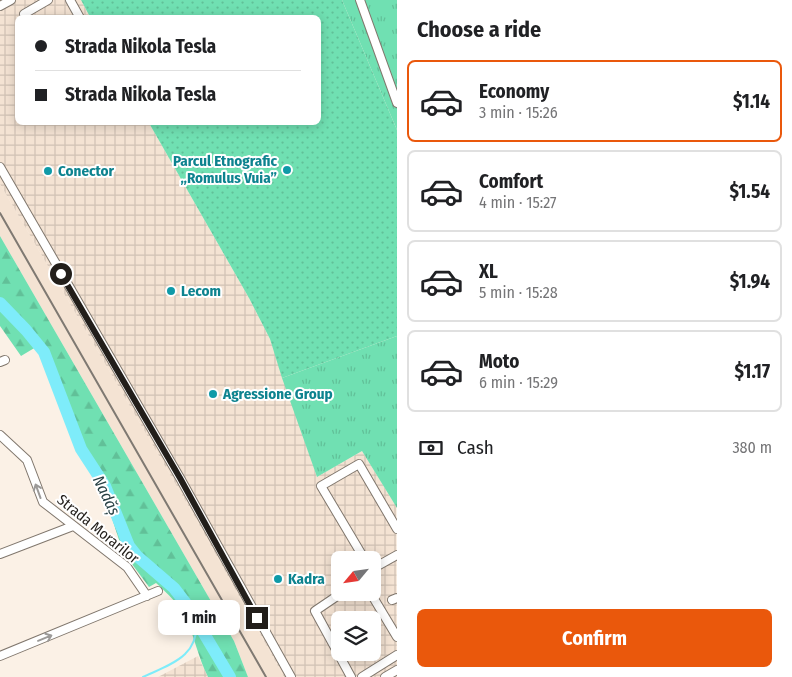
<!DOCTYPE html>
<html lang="en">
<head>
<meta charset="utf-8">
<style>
  body { margin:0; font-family:"Fira Sans Condensed",sans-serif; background:#f6f6f6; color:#202124; height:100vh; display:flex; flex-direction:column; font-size:19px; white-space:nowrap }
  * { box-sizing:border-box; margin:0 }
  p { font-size:16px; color:#757577 }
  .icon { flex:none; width:28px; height:28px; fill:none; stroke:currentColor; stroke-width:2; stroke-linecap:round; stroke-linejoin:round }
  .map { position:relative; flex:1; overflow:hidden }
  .side { display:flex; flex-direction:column; background:#fff; width:395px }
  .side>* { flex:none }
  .banner { position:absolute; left:15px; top:15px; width:306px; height:110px; border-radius:8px; box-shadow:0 2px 12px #0003; display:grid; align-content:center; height:110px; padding:0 20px; background:#fff }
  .needle { width:32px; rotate:241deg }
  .fabs { position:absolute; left:331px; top:551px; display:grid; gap:10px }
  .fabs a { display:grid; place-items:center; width:50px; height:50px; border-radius:8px; background:#fff; box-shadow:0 2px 12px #0003; font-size:25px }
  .end { position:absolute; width:22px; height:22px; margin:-11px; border:6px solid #221e1a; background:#fff; box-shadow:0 0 0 2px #fff }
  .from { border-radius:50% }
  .bubble { position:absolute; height:35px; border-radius:8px; background:#fff; box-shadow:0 2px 12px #0003; font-size:16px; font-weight:700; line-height:35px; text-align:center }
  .banner b { display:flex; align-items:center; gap:18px; height:48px; font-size:19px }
  .banner b+b { border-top:1px solid #e0e0e0 }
  .banner i { width:12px; height:12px; background:#202124 }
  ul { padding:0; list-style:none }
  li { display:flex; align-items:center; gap:15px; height:82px; margin:0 10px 8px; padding:0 10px; border:2px solid #e0e0e0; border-radius:8px }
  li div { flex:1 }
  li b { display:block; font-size:19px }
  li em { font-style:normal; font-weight:700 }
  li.selected { border-color:#ea580c }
  li>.icon { width:45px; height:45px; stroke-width:1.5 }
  h2 { padding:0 20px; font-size:22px; line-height:60px }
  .pay { display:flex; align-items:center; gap:12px; height:55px; padding:0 20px; font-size:19px }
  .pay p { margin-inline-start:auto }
  .primary-button { display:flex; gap:10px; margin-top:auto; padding:10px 20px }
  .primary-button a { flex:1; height:58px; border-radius:8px; background:#ea580c; color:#fff; font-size:20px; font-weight:700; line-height:58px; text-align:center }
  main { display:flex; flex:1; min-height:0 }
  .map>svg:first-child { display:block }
</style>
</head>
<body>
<main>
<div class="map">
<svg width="397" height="677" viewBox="0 0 397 677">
  <defs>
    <pattern id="industrial-grid" width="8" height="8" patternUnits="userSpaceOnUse" patternTransform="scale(1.25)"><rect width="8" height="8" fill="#f4e3d3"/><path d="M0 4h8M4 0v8" fill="none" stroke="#d1c2b5"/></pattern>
    <pattern id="grass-tufts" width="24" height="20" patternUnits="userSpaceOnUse" patternTransform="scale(1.25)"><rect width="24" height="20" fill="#70e0b2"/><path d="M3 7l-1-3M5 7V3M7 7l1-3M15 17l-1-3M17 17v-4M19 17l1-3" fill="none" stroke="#61c098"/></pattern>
    <pattern id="forest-firs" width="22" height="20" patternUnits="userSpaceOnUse" patternTransform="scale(1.25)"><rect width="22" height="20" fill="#70e0b2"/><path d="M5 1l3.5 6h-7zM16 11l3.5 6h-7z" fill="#61c098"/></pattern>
    <pattern id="park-dots" width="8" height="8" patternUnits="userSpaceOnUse" patternTransform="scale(1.25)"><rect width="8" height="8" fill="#70e0b2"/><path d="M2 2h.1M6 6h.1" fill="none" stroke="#61c098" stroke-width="1.8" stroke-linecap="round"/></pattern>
  </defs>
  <rect width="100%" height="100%" fill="#fbf1e6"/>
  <!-- built -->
  <path fill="#f4e3d3" d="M0 184 196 519 284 677H248L234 641 0 236Z"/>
  <!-- industrial -->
  <path fill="url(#industrial-grid)" fill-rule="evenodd" d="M0 0H81L90 17 18 18V122L149 123 249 298 270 339 317 477 362 451 396 506 397 677H284L196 519 0 184ZM340 560H372V592H340ZM340 620H372V652H340Z
    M198 656 208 677H158Z"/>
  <!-- grass -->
  <path fill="url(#grass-tufts)" d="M342 0H397V130Z
    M397 336V508L362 451 317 477 282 378Z"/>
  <!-- forest -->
  <path fill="url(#forest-firs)" d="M0 236 234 641 248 677H208C198 657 195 638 186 619 179 604 168 594 156 583L149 587 123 552 103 491 71 436 49 371 36 347 21 356 0 326Z"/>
  <!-- park -->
  <path fill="url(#park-dots)" d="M81 0H342L397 130V336L282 378 270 339 249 298 149 123 319 122V18L90 17Z"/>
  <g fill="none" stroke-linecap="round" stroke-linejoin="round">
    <!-- stream -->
    <path stroke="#7eecfa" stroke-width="2" d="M143 677C171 664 200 656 196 620"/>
    <!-- river -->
    <path stroke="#7eecfa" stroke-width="12" d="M0 303 26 330 44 352 81 449 105 486 129 546 137 556 174 588 187 605 230 677"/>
    <!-- minor casing -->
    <g stroke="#80776d" stroke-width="10">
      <path id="minor" d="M70 0 80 18
        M360 0 397 103
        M0 6 11 0
        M26 18 24 14 48 0
        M0 167 180 478 291 677
        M0 362 5 360
        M0 435 27 460 43 502 127 567 147 596
        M0 554 73 526
        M365 560 321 486 359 464 397 529
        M372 569 397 555
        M343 592 315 611 351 677
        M370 592 397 637
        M392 600 397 598
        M0 656 158 591
        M362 677 397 655
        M385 677 397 670"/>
    </g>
    <!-- minor -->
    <use href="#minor" stroke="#fff" stroke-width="8"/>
    <!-- rail -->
    <path stroke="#7f7972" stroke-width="2" d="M0 213 266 677"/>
  </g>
  <!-- one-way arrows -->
  <defs><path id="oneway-shaft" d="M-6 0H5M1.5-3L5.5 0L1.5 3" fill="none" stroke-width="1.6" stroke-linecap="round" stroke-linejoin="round" transform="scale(1.25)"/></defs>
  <g stroke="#9c9a98">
    <use href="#oneway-shaft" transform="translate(38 491) rotate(-110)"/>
    <use href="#oneway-shaft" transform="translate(45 638) rotate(-22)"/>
  </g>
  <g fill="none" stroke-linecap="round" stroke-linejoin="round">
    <!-- route -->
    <path stroke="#221e1a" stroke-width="6" d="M61 274 180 478 257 618"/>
  </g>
  <!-- markers -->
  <g fill="#0f9aa8" stroke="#fff" stroke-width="2">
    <circle cx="287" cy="170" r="5"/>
    <circle cx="48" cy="171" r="5"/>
    <circle cx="171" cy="291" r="5"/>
    <circle cx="213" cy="394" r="5"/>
    <circle cx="278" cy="579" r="5"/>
  </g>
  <g text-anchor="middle" stroke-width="4" stroke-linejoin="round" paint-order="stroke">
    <!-- culture labels -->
    <g font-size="15" font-weight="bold" fill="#0d838f" stroke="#fff" text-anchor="start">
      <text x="277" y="166" text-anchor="end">Parcul Etnografic<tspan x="277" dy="17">„Romulus Vuia”</tspan></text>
      <text x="58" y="176">Conector</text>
      <text x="181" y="296">Lecom</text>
      <text x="223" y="399">Agressione Group</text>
      <text x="288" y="584">Kadra</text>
    </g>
    <!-- street labels -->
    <g font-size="15" fill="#221e1a" stroke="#fff">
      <text transform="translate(98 529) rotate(39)" y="5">Strada Morarilor</text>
    </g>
    <!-- water labels -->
    <g font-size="16" font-style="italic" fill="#274044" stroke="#fff">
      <text transform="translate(107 495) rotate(64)" y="6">Nadăș</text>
    </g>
  </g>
</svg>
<div class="fabs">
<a><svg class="needle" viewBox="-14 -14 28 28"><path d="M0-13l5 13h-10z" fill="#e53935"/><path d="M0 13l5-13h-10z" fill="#757577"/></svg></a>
<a><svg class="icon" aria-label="layers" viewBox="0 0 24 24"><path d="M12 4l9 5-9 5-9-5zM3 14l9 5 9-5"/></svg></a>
</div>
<i class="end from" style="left:61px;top:274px"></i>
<i class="end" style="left:257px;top:618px"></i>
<div class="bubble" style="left:158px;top:600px;width:82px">1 min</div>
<div class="banner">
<b><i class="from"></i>Strada Nikola Tesla</b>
<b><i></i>Strada Nikola Tesla</b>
</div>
</div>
<section class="side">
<h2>Choose a ride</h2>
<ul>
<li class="selected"><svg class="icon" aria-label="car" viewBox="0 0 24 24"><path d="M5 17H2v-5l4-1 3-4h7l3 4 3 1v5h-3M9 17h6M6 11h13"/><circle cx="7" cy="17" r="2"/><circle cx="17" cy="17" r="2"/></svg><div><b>Economy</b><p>3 min · 15:26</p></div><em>$1.14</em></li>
<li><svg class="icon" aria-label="car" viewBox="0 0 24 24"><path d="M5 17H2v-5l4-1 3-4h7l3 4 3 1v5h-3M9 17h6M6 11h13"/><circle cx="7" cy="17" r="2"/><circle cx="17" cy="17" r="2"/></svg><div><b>Comfort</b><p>4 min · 15:27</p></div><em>$1.54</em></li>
<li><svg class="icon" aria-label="car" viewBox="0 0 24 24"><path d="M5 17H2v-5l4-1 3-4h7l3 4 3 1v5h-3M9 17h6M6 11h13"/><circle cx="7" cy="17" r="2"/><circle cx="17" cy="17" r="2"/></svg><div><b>XL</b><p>5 min · 15:28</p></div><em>$1.94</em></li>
<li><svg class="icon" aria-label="car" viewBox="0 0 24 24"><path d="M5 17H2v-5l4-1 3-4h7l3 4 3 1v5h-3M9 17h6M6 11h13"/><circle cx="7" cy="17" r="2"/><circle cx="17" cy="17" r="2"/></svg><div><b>Moto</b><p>6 min · 15:29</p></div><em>$1.17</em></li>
</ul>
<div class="pay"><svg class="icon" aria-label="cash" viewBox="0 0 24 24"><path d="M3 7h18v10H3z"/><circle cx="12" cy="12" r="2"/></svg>Cash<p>380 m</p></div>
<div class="primary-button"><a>Confirm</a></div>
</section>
</main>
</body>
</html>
